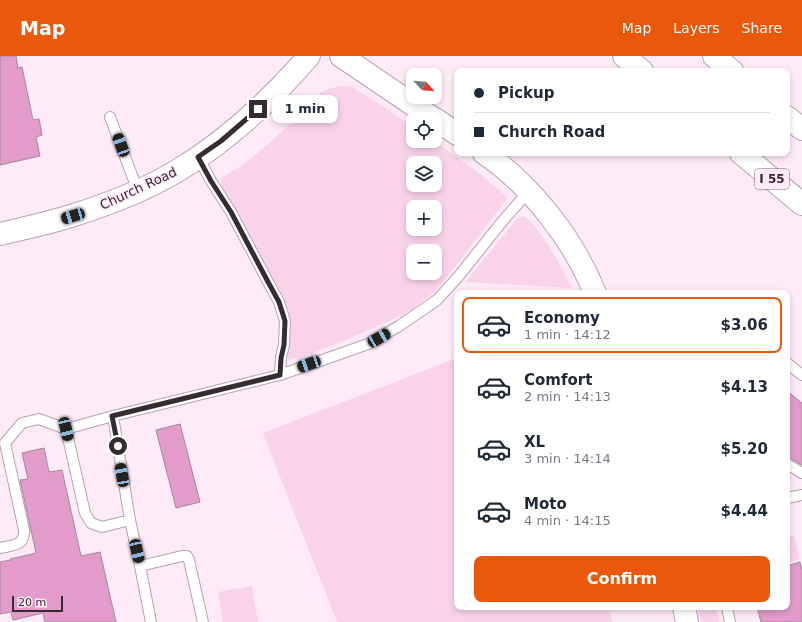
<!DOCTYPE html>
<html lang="en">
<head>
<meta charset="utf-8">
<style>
  body { margin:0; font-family:"DejaVu Sans",sans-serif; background:#f2f2f3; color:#1f2937; height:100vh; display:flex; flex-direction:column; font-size:15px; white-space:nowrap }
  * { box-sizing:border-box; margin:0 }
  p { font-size:13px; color:#747a83 }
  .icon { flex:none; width:22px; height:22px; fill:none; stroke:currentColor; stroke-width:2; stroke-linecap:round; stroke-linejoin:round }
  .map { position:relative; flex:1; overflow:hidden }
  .sheet { position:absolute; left:454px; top:234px; width:336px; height:320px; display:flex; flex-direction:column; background:#fff; border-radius:8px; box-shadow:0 2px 6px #0003 }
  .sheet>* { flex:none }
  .top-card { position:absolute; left:454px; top:12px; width:336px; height:88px; border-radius:8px; box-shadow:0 2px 6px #0003; display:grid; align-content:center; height:88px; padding:0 20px; background:#fff }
  .needle { width:26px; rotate:116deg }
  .controls { position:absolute; left:406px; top:12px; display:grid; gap:8px }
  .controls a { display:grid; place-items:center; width:36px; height:36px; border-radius:8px; background:#fff; box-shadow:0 2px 6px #0003; font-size:20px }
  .scale { position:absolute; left:12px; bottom:10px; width:51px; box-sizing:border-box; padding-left:4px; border:2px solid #352b31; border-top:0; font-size:11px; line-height:14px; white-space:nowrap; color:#352b31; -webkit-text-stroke:3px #ffeaf7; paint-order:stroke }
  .end { position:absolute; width:18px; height:18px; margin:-9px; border:5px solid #352b31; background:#fff; box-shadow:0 0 0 2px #fff }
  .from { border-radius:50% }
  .bubble { position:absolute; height:28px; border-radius:8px; background:#fff; box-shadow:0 2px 6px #0003; font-size:13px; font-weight:600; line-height:28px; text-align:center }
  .car { position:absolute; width:12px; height:24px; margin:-12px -6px; border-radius:5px; box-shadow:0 0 3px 1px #0007; background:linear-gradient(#222 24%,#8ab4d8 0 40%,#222 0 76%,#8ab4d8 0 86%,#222 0) }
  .top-card b { display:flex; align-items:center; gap:14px; height:38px; font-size:15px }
  .top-card b+b { border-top:1px solid #e0e1e3 }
  .top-card i { width:10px; height:10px; background:#1f2937 }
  ul { padding:7px 0 0; list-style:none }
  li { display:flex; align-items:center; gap:12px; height:56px; margin:0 8px 6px; padding:0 12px; border:2px solid transparent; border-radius:8px }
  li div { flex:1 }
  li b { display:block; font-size:15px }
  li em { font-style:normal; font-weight:600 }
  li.selected { border-color:#ea580c }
  li>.icon { width:36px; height:36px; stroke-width:1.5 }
  .action { display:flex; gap:8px; margin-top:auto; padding:8px 20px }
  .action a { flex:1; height:46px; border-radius:8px; background:#ea580c; color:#fff; font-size:16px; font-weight:600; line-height:46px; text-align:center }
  header { display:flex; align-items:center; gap:24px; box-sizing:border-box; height:56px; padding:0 20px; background:#ea580c; color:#fff }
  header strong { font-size:19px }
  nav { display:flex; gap:22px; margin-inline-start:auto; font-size:14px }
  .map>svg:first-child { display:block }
</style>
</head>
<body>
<header>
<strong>Map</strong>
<nav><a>Map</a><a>Layers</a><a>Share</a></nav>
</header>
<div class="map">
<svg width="802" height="566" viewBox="0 0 802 566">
  <rect width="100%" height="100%" fill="#ffeaf7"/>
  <!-- green -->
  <path fill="#fad3eb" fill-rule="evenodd" d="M342 30 352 31 384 51 413 71V85H434L479 117 506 140 507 143 505 146 436 235 411 254 394 263 341 286 302 301 288 304 287 296 289 266 288 255 279 237 224 137 221 127V122C241 111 259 97 275 82 284 73 293 65 302 56 309 48 315 39 324 35 330 32 336 31 342 30ZM413 107H435V129H413ZM413 151H435V173H413ZM413 195H435V217H413Z
    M523 160C538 167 564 215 572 232L465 226 517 163Z
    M457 302V551H608L613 566H337L263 377Z
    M787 480H794L800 503 787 507Z
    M252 530 258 566H223L218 536Z
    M698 551H716L719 566H701Z"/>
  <!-- building -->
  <path fill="#e29bca" stroke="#a08998" d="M0 0H16L18 12 22 11 33 64 39 63 42 79 36 81 40 100 0 109Z
    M787 335 802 347V409L787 400Z
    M180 368 200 446 176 452 156 374Z
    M44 392 49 416 50 415V416L62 414 81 500 100 496 116 566H45L43 557 13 564 11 556 0 558V506L11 504 10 503 36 497 20 424 28 423 22 397Z
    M800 506 802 514V566H761L757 551H787V510Z"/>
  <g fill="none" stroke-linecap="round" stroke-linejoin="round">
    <!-- lane casing -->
    <g stroke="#b9a2b0" stroke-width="12">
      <path id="lane" d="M110 61 138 135
        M198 101 211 125 231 156 267 224 279 246 285 265 284 289 281 301 280 319
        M787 307 802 319
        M113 360 130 464 140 510 182 500H187L189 504 203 566
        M66 373 85 457 91 467 102 471 130 464
        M787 408 802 417
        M787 442 802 439
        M0 492C13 489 25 490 24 474L5 387 22 367 39 363 66 373 113 360 280 319 368 288 399 270 437 244 458 221 501 167 528 136
        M140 510 151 566
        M727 551 730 566"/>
    </g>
    <!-- secondary casing -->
    <g stroke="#b9a2b0" stroke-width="24">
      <path id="secondary" d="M341 0 434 63
        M435 63 457 78
        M484 97C532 130 573 183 595 237
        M0 178C25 172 50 167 74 159 109 148 145 134 177 115 227 85 271 44 309 0
        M684 551 687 566"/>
    </g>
    <!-- highway casing -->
    <g stroke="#b9a2b0" stroke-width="24">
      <path id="highway" d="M624 0 642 15
        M714 0 732 15
        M787 61 802 73
        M741 97 802 148"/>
    </g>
    <!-- lane -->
    <use href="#lane" stroke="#fff" stroke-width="10"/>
    <!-- secondary -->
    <use href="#secondary" stroke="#fff" stroke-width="22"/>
    <!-- highway -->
    <use href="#highway" stroke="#fff" stroke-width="22"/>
  </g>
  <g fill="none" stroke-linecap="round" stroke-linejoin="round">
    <!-- route -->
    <path stroke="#352b31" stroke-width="5" d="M118 390 112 360 280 319 281 302 284 289 285 265 279 246 267 224 231 156 211 125 198 101 221 85 258 53"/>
  </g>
  <g text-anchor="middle" stroke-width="3.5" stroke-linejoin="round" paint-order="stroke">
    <!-- shield labels -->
    <rect fill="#ffeaf7" stroke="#72646c" stroke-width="1" x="755" y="113" width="34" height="20" rx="3"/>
    <g font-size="12" font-weight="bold" fill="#352b31">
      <text x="772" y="127">I 55</text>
    </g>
    <!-- street labels -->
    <g font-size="13" fill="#352b31" stroke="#ffeaf7">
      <text transform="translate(138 132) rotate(-25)" y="5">Church Road</text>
    </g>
  </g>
</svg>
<div class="controls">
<a><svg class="needle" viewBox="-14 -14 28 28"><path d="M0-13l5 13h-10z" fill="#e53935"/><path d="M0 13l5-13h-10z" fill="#747a83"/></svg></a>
<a><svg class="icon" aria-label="locate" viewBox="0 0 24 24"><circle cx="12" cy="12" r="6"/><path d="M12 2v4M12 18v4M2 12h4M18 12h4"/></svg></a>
<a><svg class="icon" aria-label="layers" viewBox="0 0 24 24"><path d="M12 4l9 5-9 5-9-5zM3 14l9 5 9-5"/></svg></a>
<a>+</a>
<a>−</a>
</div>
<div class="scale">20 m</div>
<i class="end from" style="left:118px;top:390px"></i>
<i class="end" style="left:258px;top:53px"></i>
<div class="bubble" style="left:272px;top:39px;width:66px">1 min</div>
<i class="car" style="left:121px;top:89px;rotate:340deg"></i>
<i class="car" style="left:73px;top:160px;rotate:254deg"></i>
<i class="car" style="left:379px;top:282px;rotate:60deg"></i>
<i class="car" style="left:309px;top:308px;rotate:251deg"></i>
<i class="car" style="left:66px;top:373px;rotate:167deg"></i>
<i class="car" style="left:122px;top:419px;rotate:350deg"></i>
<i class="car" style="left:137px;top:495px;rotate:167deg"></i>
<div class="top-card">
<b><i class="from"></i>Pickup</b>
<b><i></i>Church Road</b>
</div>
<section class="sheet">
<ul>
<li class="selected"><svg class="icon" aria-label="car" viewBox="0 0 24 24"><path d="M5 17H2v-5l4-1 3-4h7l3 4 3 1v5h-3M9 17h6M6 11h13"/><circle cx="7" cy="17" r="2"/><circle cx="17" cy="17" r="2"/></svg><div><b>Economy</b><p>1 min · 14:12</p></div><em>$3.06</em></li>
<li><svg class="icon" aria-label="car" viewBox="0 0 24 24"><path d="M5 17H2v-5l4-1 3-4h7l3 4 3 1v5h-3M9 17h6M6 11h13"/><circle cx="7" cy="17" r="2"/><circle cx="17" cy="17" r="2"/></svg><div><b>Comfort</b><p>2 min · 14:13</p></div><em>$4.13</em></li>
<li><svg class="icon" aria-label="car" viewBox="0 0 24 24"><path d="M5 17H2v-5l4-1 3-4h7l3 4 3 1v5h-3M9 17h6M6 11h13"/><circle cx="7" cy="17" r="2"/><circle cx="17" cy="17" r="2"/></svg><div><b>XL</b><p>3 min · 14:14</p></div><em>$5.20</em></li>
<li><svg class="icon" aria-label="car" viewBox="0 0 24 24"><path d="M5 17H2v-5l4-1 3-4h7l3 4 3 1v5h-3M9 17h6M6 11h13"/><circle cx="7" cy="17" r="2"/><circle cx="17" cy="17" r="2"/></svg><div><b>Moto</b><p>4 min · 14:15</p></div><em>$4.44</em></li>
</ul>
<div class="action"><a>Confirm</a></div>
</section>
</div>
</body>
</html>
